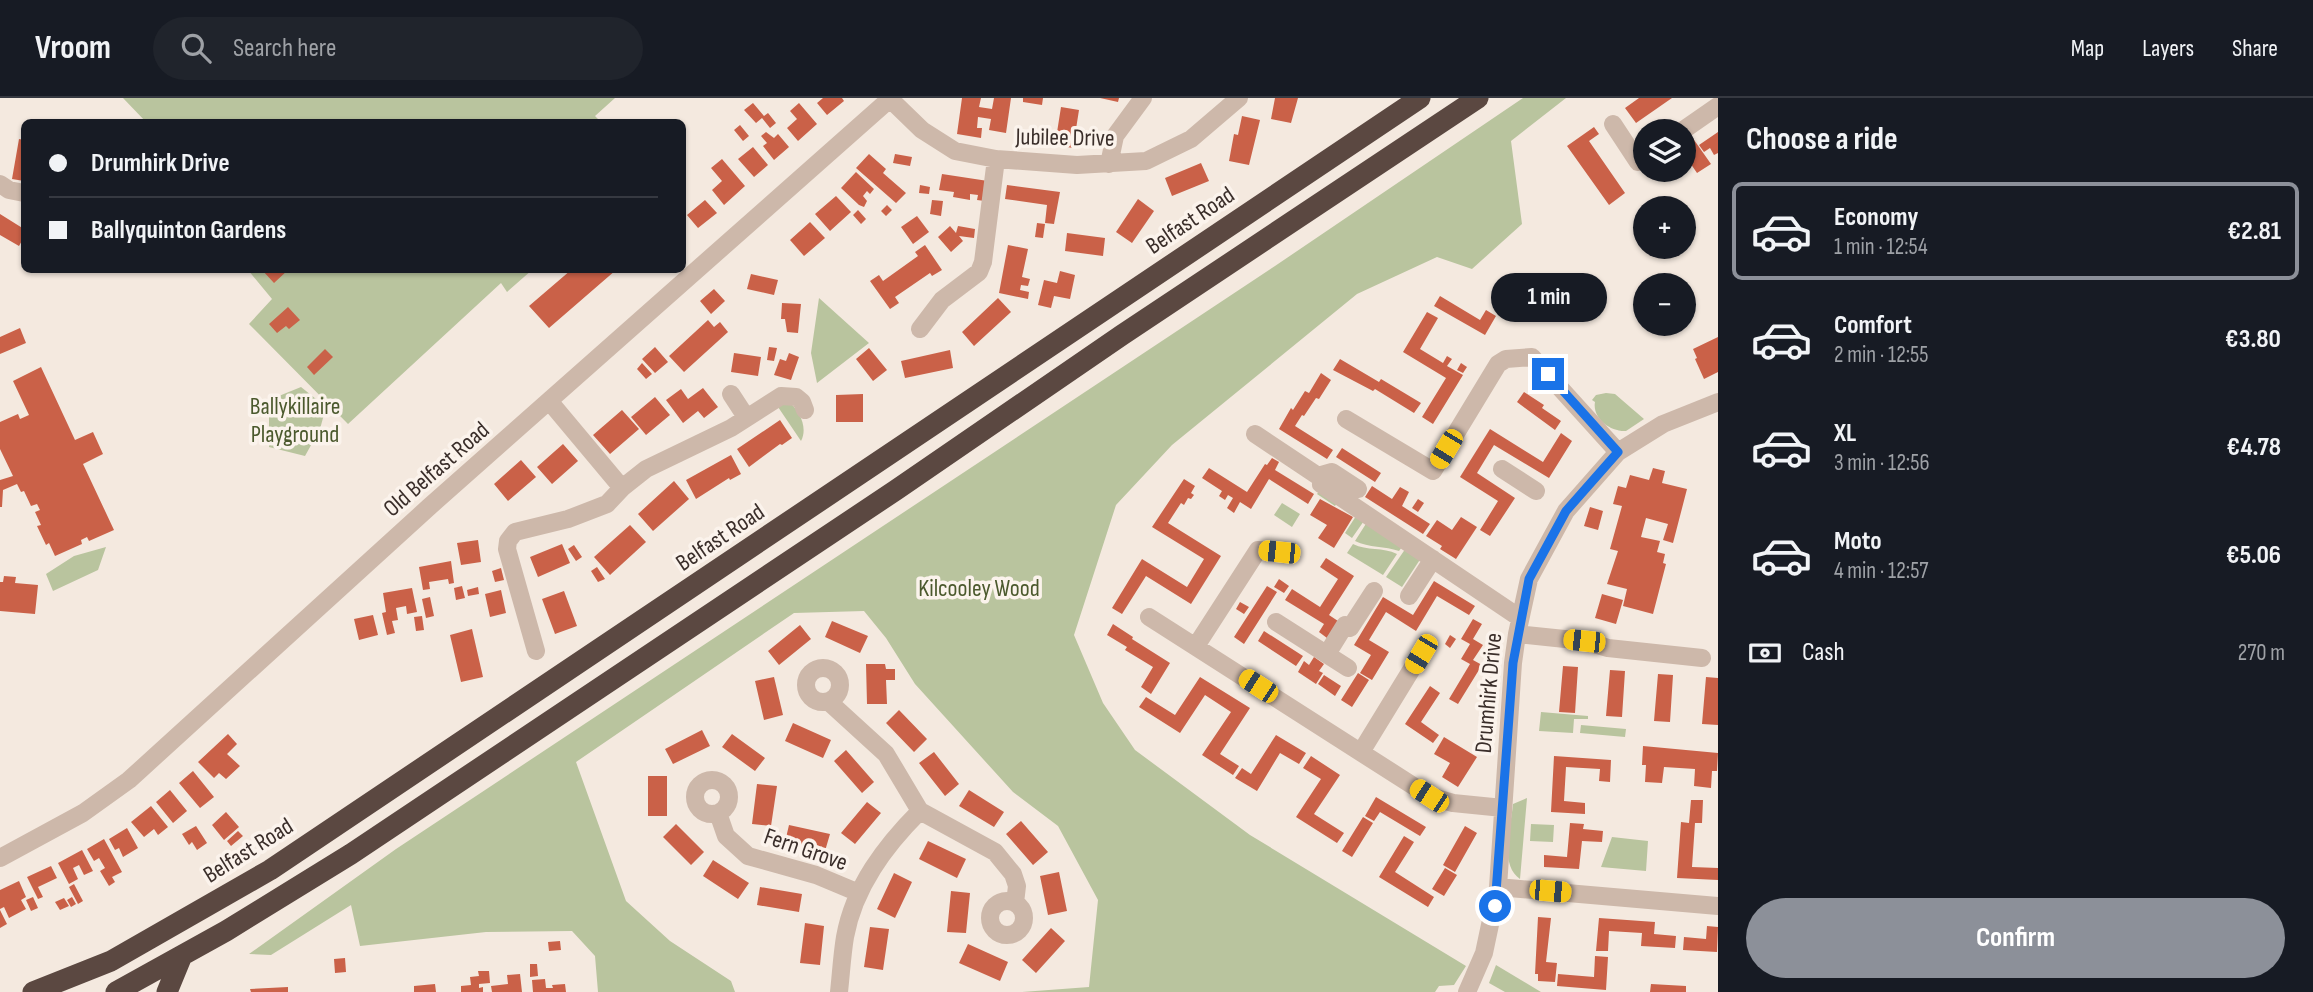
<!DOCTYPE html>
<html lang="en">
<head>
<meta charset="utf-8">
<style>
  body { margin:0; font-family:"Sofia Sans Condensed",sans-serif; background:#20242c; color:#f1f3f6; height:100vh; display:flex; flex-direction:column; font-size:26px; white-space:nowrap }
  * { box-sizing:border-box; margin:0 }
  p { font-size:23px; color:#9ea1a6 }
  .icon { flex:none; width:38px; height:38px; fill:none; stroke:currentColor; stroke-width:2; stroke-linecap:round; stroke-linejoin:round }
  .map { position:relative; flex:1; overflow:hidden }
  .side { display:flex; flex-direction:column; background:#171b24; width:595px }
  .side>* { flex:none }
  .guide { position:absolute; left:21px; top:21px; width:665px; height:154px; border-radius:10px; box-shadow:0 2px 5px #0004; display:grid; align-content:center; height:154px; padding:0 28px; background:#171b24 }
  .fabs { position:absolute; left:1633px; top:21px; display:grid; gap:14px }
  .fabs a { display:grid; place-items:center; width:63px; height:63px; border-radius:50%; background:#171b24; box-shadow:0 2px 5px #0004; font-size:35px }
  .end { position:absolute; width:32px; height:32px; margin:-16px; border:9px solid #1a73e8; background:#fff; box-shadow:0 0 0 4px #fff }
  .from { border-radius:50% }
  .bubble { position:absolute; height:49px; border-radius:24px; background:#171b24; box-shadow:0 2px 5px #0004; font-size:23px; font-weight:700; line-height:49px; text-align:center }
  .car { position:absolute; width:21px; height:42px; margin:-21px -10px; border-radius:9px; box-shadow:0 0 5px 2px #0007; background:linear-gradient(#f5c518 24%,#345 0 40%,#f5c518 0 76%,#345 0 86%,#f5c518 0) }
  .guide b { display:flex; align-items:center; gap:24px; height:66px; font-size:26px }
  .guide b+b { border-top:2px solid #363941 }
  .guide i { width:18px; height:18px; background:#f1f3f6 }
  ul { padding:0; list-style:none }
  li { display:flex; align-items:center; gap:21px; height:98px; margin:0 14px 10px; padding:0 14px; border:4px solid transparent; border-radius:10px }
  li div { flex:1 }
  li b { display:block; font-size:26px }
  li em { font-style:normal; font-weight:700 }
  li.selected { border-color:#8c9099 }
  li>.icon { width:63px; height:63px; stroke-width:1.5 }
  h2 { padding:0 28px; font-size:32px; line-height:84px }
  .pay { display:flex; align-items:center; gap:18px; height:77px; padding:0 28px; font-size:26px }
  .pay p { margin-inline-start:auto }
  .action { display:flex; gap:14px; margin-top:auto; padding:14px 28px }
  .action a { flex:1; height:80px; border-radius:42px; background:#8c9099; color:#fff; font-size:28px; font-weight:700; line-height:80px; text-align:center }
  header { display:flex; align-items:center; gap:42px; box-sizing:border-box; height:98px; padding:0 35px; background:#171b24; border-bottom:2px solid #363941 }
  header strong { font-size:33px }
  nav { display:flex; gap:38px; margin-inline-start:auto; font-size:24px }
  .search { width:490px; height:63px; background:#20242c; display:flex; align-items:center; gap:18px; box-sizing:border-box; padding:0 24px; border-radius:38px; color:#9ea1a6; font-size:26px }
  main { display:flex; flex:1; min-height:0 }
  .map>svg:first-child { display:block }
</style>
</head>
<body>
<header>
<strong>Vroom</strong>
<div class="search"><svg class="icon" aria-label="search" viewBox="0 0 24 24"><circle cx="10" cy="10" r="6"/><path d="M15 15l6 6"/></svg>Search here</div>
<nav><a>Map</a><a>Layers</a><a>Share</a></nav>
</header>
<main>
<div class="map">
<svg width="1718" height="894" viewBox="0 0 1718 894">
  <rect width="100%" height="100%" fill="#f4e9df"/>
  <!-- green -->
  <path fill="#b9c49e" d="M123 0H615L595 18 601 24H146Z
    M1523 0H1566L1511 43 1522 126 1472 171 1437 159 1357 196 1172 347 1116 407 1074 537 1103 605 1135 652 1250 737 1466 868 1454 887 1439 888 1435 894H1022L1089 889 1098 802 1058 728 1013 694 915 586 886 540 864 513 794 515 576 664 626 803 670 843 731 883 735 894H598L595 858 572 833 486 834 360 848 351 807 271 857 249 856 396 751 1275 168Z
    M248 172H532L507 194 501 185 348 326 249 226 272 201Z
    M819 200 869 245 817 285 811 255Z
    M301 289 326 309 320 331 305 358 269 349V302Z
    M1606 295 1615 296 1644 321 1626 333C1610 334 1592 320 1595 304L1592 302 1596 297Z
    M789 304C800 313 808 330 801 343L776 306Z
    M1322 390 1366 420 1352 440 1345 435 1356 418 1337 405 1335 408 1317 396Z
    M1282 405 1300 416 1292 429 1274 417Z
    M1369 421 1405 445 1399 453C1385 448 1369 450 1355 443Z
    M1353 446C1367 453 1383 449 1397 456L1383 477 1347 455Z
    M1408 447 1423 457 1402 489 1386 479Z
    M106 449 98 472 53 493 46 476 74 458Z
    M1541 614 1588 618V621H1574L1573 635 1539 633Z
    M1581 627 1626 631 1625 639 1580 635Z
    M1527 700 1520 781C1499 767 1511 729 1513 706Z
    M1531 726 1554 727 1553 744 1530 743Z
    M1612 739 1648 743 1646 773 1601 769Z
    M1496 867 1541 894H1505L1489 885Z"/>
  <!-- building -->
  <path fill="#ca6148" d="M823 0H842L844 3 827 17 817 5Z
    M962 0H981L979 9 992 11 994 0H1011L1006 35 989 32 991 21 978 19 977 30H982L981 40 957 36Z
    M1023 0H1043L1042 7 1023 4Z
    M1100 0H1119L1118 4Z
    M1275 0H1298L1291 25 1271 21Z
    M1639 0H1672L1636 25 1625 10Z
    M753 5 764 18 768 15 776 25 770 30 762 20 756 25 744 12Z
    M799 5 817 26 798 43 787 30 797 21 790 13Z
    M1061 9 1079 12 1073 50 1055 47Z
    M1242 18 1260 22 1249 67 1229 63 1234 36 1238 37Z
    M740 27 749 38 743 43 734 32Z
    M1594 29 1599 36 1589 43 1625 95 1609 107 1567 48Z
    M766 34 774 40 778 36 789 49 774 62 763 48 767 45 761 38Z
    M1718 34V55L1714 57 1710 50 1704 54 1699 47Z
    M1692 39 1711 66 1697 75 1684 56V45Z
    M19 41 24 42V83L12 81Z
    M753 49 768 67 754 79 738 61Z
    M869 56 886 71 883 75 906 95 896 105 856 70Z
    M895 56 912 59 910 68 893 65Z
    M722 61 745 88 724 107 712 92 722 83 711 70Z
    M1201 65 1209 83 1172 98 1165 80Z
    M856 74 874 91 870 96 867 93 863 98 867 103 864 109 859 107 841 90Z
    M942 76 988 83 985 103 977 102 978 97 970 96V102L953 99 954 94 939 92Z
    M920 87 930 89 929 96 919 95Z
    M1007 87 1060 94 1054 126 1045 125 1047 107 1005 101Z
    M836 98 851 114 830 133 815 116Z
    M1138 101 1154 113 1132 145 1116 134Z
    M705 102 717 115 698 130 687 117Z
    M932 102 943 103 941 118 930 116Z
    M887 107 892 112 886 118 881 113Z
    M858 112 866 121 861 126 853 117Z
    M0 116 24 131V139L19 148 0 137Z
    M917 118 929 134 913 146 901 129Z
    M810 124 825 140 804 158 790 142Z
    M1037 125 1045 126 1043 140 1035 139Z
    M950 128 956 135 958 128 975 131 974 140 959 138 963 143 951 154 938 139Z
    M1067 135 1105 140 1103 158 1065 153Z
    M925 147 942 172 932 178 930 175 895 199 899 205 890 211 870 183 879 177 883 183 918 158 915 154Z
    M1008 147 1028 151 1022 179 1030 181 1028 188 1021 187 1020 192 1029 194 1028 201 999 195Z
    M262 172H288L274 185Z
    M571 172H616L549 230 529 208Z
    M1060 173 1075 177 1070 201 1054 198 1051 210 1038 207 1044 182 1057 185Z
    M751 176 778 182 774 197 747 191Z
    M714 191 725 203 711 216 700 203Z
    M1440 198 1480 222 1486 212 1496 218 1485 237 1434 208Z
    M998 200 1011 214 974 248 962 234Z
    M782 205 801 206 798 235 787 234 785 221H781Z
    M288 209 300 222 289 231 286 228 277 235 269 226Z
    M1427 214 1438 220 1420 251 1443 265 1447 258 1452 261 1447 268 1463 277 1433 326 1422 319 1446 280 1403 254Z
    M708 222 714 229 720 224 728 234 684 274 669 258Z
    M20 230 26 245 0 256V239Z
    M1718 239V274L1704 281 1695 261 1697 260 1693 251Z
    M655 249 668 264 655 275 642 261Z
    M769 249 777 250 774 263 767 262Z
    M869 250 887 272 873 283 856 261Z
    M325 251 333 259 314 277 307 269Z
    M950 252 953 270 905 280 901 263Z
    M734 255 761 259 758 278 731 274Z
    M789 255 799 259 791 282 774 277 780 261 786 263Z
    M1340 261 1379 284 1381 281 1421 305 1414 315 1375 291 1373 293 1333 272Z
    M642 265 652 276 646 281 637 271Z
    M1461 265 1467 269 1463 275 1457 272Z
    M41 269 75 342 93 334 103 356 83 366 114 432 89 443 87 439 81 442 82 446 55 458 49 445 46 447 37 428 41 427 35 414 40 412 37 406 31 408 24 393 21 394 17 386 3 392 2 409H0V382L13 378 0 351V324L18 316 20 321 29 317 13 283Z
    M1321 275 1331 282 1319 301 1316 300 1304 318 1302 317 1295 328 1333 352 1327 361 1279 331 1291 310 1293 312 1305 293 1309 295Z
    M703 290 718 309 704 320 698 313 683 325 666 302 681 291 688 301Z
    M1524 294 1544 307 1542 310 1561 323 1555 332 1517 304Z
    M863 296V324H836V297Z
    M655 299 670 317 646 337 631 319Z
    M622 312 639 331 610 356 593 337Z
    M780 322 792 340 782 347 780 346 749 369 737 351Z
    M1490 331 1543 364 1561 335 1572 343 1549 380 1494 347 1477 375 1515 400 1490 438 1480 432 1498 403 1460 379Z
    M563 346 578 363 552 386 537 369Z
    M1342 350 1381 375 1375 384 1336 359Z
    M731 357 741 376 730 382 729 380 696 401 686 382Z
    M1272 360 1279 364 1275 372 1314 396 1308 406 1269 381 1251 411 1240 404 1234 415 1227 410 1233 400 1228 397 1225 402 1219 398 1222 393 1202 380 1209 370 1247 394 1265 366 1267 367Z
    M521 362 536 379 508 403 494 386Z
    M1653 370 1665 373 1662 385 1687 391 1673 445 1663 442 1668 426 1646 420 1641 439 1660 443 1657 454 1665 456 1663 465 1666 466 1653 516 1623 508 1627 491 1607 486 1618 453 1610 451 1622 408 1613 406 1618 388 1626 390 1630 377 1649 382Z
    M1184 381 1195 388 1191 395 1194 397 1191 401 1188 400 1184 407 1181 405 1168 425 1221 458 1191 506 1146 478 1122 516 1112 510 1142 461 1187 489 1204 461 1152 429Z
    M674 383 689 401 653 433 638 416Z
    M1372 388 1392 401 1400 389 1409 394 1402 408 1430 426 1423 436 1365 399Z
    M1320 401 1353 419 1334 450 1318 440 1327 427 1310 417Z
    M1418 401 1424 405 1418 414 1412 410Z
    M1590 409 1603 413 1598 432 1584 428Z
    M1461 419 1477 429 1456 461 1440 451 1442 448 1426 438 1437 422 1452 432Z
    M630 427 646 444 610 477 594 459Z
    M478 442 481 464 461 467 457 445Z
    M562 446 570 465 538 479 530 459Z
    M574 447 582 459 576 463 568 451Z
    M1326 460 1354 478 1329 517 1338 523 1327 540 1319 534 1324 526 1285 502 1292 491 1320 509 1338 481 1320 469Z
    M451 463 454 485 449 486 448 481 429 484 430 491 423 492 419 469Z
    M597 469 605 481 598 484 591 473Z
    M501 470 504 482 495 484 492 473Z
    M4 478 16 479 15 485 38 487 35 516 0 513V484H3Z
    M1279 481 1289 488 1284 495 1274 489Z
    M1434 483 1475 508 1469 517 1437 498 1416 533 1386 514 1369 542 1389 554 1372 582 1360 575 1371 557 1354 547 1383 499 1413 517Z
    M462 488 465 500 456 502 454 490Z
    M1267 488 1277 494 1244 546 1234 539Z
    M478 489 479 496 468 498 467 492Z
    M412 490 417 514 407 516 406 508 396 510 398 522 392 523 395 535 387 537 382 515 386 514 383 495Z
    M501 492 506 515 490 519 485 496Z
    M564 493 577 528 555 536 542 501Z
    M1602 496 1623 502 1616 526 1595 520Z
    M430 499 434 518 426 520 422 501Z
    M1240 504 1249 509 1244 516 1236 511Z
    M373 517 378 537 359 542 354 521Z
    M422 518 424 532 416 533 414 519Z
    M1473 521 1482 526 1473 541 1483 547 1473 562 1482 567 1458 606 1449 601 1470 566 1461 561 1470 546 1461 541Z
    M832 523 868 538 860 555 825 539Z
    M1113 526 1133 539 1132 541 1170 565 1151 596 1141 589 1153 569 1125 552 1127 549 1107 537Z
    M800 527 811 541 779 567 768 553Z
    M472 531 483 579 461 584 450 537Z
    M1264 533 1303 558 1296 568 1258 543Z
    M1450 537 1456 541 1450 550 1445 546Z
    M1314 559 1324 566 1319 573 1323 575 1316 586 1298 574 1304 563 1309 567Z
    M866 566H885L886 571H895V582H886L887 606H867Z
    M1563 568 1578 569 1575 615 1559 614Z
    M1610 572 1625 573 1622 619 1606 618Z
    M1358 575 1369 582 1352 609 1341 602Z
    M1658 576 1673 577 1670 624 1654 623Z
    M1324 577 1341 588 1335 598 1318 586Z
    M774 579 783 617 764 622 755 583Z
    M1200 579 1250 610 1220 656 1239 668 1233 677 1202 657 1231 614 1205 597 1180 635 1139 609 1146 599 1175 617Z
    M1706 579 1718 580V627L1702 626Z
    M1430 588 1440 595 1421 624 1439 637 1433 645 1405 626Z
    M899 612 927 641 914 654 886 625Z
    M793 625 831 642 823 660 785 643Z
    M702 632 710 648 673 666 665 651Z
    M228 636 237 646 227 656 240 668 226 681 219 675 214 680 198 664Z
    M732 636 765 660 755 673 722 649Z
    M1276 637 1306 655 1299 666 1280 655 1257 693 1235 680 1242 670 1251 676Z
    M1444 639 1477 659 1458 689 1442 679 1450 665 1434 656Z
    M1643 648 1718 655 1717 673H1712L1711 690 1694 688 1695 671 1664 669 1662 685 1645 684 1646 667H1642Z
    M846 652 874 684 862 695 834 663Z
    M934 654 959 686 945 698 919 665Z
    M1311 658 1340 677 1314 716 1344 735 1337 745 1296 719 1321 681 1303 670Z
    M1554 658 1611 662 1610 684 1599 683 1600 671 1566 669 1564 703 1585 705V716L1551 714Z
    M193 673 214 699 200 710 179 685Z
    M648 678H667V718H648Z
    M757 686 777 688 771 728 752 726Z
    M170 692 187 713 173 725 156 704Z
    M969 692 1004 714 994 729 959 708Z
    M1376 699 1426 729 1420 738 1380 714 1374 723 1365 718Z
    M1691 702H1703L1702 725H1695L1692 769 1718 770V782L1677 780 1681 724 1689 725Z
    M867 704 881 715 855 746 841 735Z
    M151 708 168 729 158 737 154 731 144 739 131 724Z
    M226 714 239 729 224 742 212 727Z
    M1363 719 1373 725 1352 759 1342 753Z
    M1021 723 1048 754 1033 767 1006 736Z
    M1570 725 1584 726 1583 731 1603 733 1602 744 1582 743 1579 771 1544 769V757L1567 759Z
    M676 726 704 754 691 767 663 739Z
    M789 727 830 736 825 753 785 744Z
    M196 728 207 745 197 752 192 744 189 747 182 736Z
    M1465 728 1477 735 1455 774 1443 767Z
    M127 730 138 750 123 759 119 750 115 752 109 741Z
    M238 733 243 738 231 748 227 743Z
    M1404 738 1414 744 1395 774 1434 799 1428 809 1379 779Z
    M104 741 122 774 112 779 115 784 109 788 100 773 105 770 99 760 94 763 87 751Z
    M928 743 966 761 957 780 919 761Z
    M82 752 93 773 84 777 79 767 73 770 78 781 69 786 58 765Z
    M713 762 749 785 738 801 703 778Z
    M51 768 57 780 38 789 43 799 38 801 27 779Z
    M1445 770 1457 777 1444 798 1432 791Z
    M1059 774 1067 813 1048 817 1040 778Z
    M894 775 912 784 895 820 877 811Z
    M19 783 26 799 21 802 26 811 9 820 4 809 0 811V792Z
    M74 786 83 803 78 806 69 789Z
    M760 789 802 796 799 814 757 807Z
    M951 793 970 795 966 835 947 834Z
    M33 799 38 810 31 813 26 802Z
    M72 799 76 806 71 809 67 802Z
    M64 800 69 808 60 812 55 804Z
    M0 812 7 826 0 830Z
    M1538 819 1551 820 1546 864 1557 865 1555 884 1538 883V876H1535Z
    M1599 820 1655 824 1654 836 1676 838 1675 850 1641 848 1642 835 1609 833 1608 853H1596Z
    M805 825 824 828 820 867 800 865Z
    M1707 828 1718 829 1717 854 1683 852 1684 839 1706 841Z
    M870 829 889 831 883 872 864 869Z
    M1051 830 1065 843 1036 875 1022 862Z
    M560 843 561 852 549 853 548 844Z
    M968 846 1008 864 1000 883 959 865Z
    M1595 858 1608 859 1606 892 1557 888 1558 876 1594 879Z
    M345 860 346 874 335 875 334 861Z
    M530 866H537L538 878 530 879Z
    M478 873H489L490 885 479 886V890L483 889V894H461V888L471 887 470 879 479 878Z
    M520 876 522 894H492L491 888 508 886 507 877Z
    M545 881 546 890H553L552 887 565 886 566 894H533L532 882Z
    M435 886 436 894H414V888Z
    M1651 886 1686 888V894H1650Z
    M288 889V894H251L250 891Z"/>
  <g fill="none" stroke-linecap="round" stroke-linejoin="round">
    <!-- minor -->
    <path stroke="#cdb8aa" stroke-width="18" d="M890 1 922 32 955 53 996 61 1077 67 1146 63 1191 41 1239 0
      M1613 26 1638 64 1645 59
      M1682 33 1718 8
      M1109 66 1115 38 1143 0
      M0 86 9 92 24 95
      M920 231 942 202 979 174 983 164 996 61
      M731 296 746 319
      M550 304 622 390
      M1346 321 1433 373 1498 266 1506 261 1532 259 1618 354
      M1255 336 1318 378 1332 374 1358 391
      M1502 371 1536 393
      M1323 377 1321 386 1520 520
      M1409 498 1433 461
      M1149 519 1429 698 1453 705 1503 710
      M1276 524 1348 570
      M1517 536 1584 543 1608 550 1702 560
      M1196 548 1258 452 1279 454
      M536 553 507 451 508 443 515 434 568 421 607 406 622 390 646 371 731 330 781 298 796 299 802 304 805 312
      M1327 556 1345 527 1350 530 1374 493
      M806 587a17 17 0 1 1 34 0a17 17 0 1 1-34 0Z
      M829 604 886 656 920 713 995 754 1013 776 1017 788 1015 805
      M1361 654 1421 556
      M695 699a17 17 0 1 1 34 0a17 17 0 1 1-34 0Z
      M718 715 726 738 748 758 816 777 859 795
      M0 760 83 715 129 682 429 409 891 0
      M1498 789 1718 808
      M990 820a17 17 0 1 1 34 0a17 17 0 1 1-34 0Z
      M839 894C841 876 842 857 845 839 854 789 885 748 920 713
      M1467 894 1484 855 1498 789 1513 565 1517 536 1529 481 1566 413 1618 354 1663 326 1718 304"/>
    <!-- highway -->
    <path stroke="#5b4841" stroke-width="21" d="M33 894 111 863 270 772 1420 0
      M116 894 226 833 351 756 896 392 1122 237 1478 0
      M167 894 181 860"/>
  </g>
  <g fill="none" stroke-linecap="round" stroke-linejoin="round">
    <!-- route -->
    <path stroke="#1a73e8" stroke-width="9" d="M1495 808 1513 565 1529 481 1566 413 1618 354 1548 276"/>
  </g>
  <g text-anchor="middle" stroke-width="7" stroke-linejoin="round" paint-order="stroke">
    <!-- street labels -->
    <g font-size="24" fill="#3a2e2a" stroke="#fbf3ec">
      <text transform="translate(1065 39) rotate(1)" y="8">Jubilee Drive</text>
      <text transform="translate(1190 122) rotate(-34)" y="8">Belfast Road</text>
      <text transform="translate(436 371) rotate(-41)" y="8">Old Belfast Road</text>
      <text transform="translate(720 439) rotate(-34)" y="8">Belfast Road</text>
      <text transform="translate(1488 595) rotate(-85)" y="8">Drumhirk Drive</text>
      <text transform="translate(806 751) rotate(19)" y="8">Fern Grove</text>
      <text transform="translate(248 752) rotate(-32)" y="8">Belfast Road</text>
    </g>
    <!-- park labels -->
    <g font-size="24" fill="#4b592d" stroke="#fbf3ec">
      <text x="295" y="316">Ballykillaire<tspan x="295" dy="28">Playground</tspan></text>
      <text x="979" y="498">Kilcooley Wood</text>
    </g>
  </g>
</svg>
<div class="fabs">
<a><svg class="icon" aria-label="layers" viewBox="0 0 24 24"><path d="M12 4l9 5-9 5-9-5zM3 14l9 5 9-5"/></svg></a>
<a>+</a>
<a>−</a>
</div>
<i class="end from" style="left:1495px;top:808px"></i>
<i class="end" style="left:1548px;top:276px"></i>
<div class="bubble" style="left:1491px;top:175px;width:116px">1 min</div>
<i class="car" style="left:1446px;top:351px;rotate:211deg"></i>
<i class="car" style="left:1279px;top:454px;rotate:276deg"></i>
<i class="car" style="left:1584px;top:543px;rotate:276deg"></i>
<i class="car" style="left:1421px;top:556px;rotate:211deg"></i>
<i class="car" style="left:1258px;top:588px;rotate:303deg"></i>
<i class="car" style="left:1429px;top:698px;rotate:303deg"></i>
<i class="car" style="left:1550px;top:793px;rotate:95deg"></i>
<div class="guide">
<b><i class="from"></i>Drumhirk Drive</b>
<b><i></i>Ballyquinton Gardens</b>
</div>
</div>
<section class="side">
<h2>Choose a ride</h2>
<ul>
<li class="selected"><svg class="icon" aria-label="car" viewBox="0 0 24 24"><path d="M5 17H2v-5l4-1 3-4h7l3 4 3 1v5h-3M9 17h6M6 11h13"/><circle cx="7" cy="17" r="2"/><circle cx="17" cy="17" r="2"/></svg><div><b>Economy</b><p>1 min · 12:54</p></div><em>€2.81</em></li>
<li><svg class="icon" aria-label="car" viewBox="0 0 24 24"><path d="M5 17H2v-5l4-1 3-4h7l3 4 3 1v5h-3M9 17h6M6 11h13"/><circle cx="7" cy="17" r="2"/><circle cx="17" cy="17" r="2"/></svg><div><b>Comfort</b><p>2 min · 12:55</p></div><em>€3.80</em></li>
<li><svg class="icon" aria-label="car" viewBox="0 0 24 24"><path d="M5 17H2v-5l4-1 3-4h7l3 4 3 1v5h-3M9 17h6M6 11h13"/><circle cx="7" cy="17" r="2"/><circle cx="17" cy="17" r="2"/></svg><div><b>XL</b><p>3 min · 12:56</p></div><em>€4.78</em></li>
<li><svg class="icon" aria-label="car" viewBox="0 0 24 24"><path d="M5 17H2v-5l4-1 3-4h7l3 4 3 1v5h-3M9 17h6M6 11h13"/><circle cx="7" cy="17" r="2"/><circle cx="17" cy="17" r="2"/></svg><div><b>Moto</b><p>4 min · 12:57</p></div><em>€5.06</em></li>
</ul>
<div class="pay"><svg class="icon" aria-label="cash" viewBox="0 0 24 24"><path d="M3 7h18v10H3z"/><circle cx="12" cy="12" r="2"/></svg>Cash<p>270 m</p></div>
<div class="action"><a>Confirm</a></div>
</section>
</main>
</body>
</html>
